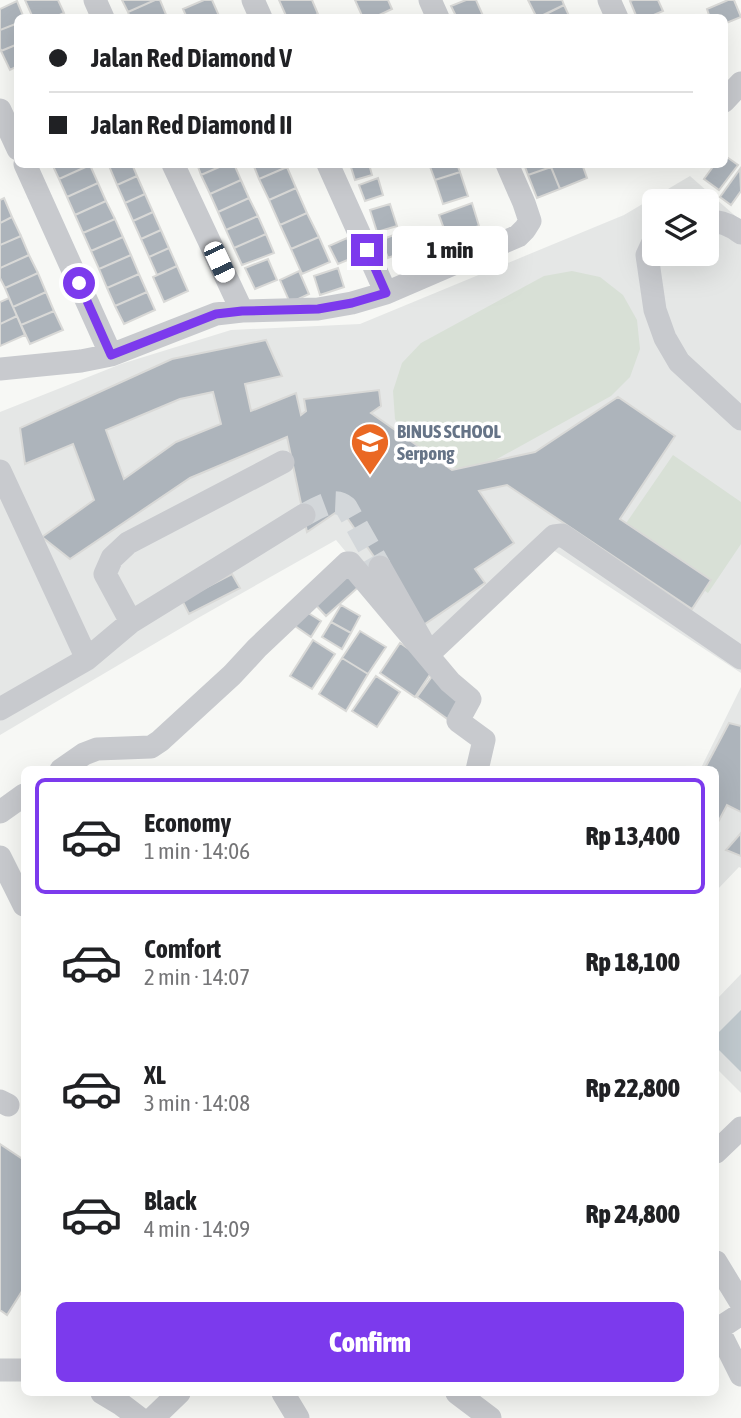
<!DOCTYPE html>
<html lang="en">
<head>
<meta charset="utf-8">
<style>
  body { margin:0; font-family:"Asap Condensed",sans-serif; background:#f2f2f2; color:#202124; height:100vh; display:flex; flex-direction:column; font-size:26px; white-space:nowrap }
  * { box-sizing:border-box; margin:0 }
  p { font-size:23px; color:#757577 }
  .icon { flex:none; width:38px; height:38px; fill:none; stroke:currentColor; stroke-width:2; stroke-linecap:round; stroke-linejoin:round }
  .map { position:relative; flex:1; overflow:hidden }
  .details { position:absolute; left:21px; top:766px; width:698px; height:630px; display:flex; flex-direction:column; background:#fff; border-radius:10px; box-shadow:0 7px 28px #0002 }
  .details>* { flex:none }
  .banner { position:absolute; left:14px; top:14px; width:714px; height:154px; border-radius:10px; box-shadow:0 7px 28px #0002; display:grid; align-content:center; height:154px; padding:0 35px; background:#fff }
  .controls { position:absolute; left:642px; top:189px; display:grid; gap:14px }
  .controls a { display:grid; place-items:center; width:77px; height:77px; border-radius:10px; background:#fff; box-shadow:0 7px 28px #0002; font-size:35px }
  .end { position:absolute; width:32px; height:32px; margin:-16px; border:9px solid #7c3aed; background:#fff; box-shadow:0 0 0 4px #fff }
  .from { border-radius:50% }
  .bubble { position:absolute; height:49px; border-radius:10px; background:#fff; box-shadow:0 7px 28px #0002; font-size:23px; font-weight:800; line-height:49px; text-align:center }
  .car { position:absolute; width:21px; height:42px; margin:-21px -10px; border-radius:9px; box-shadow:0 0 5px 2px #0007; background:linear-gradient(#fff 24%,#345 0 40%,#fff 0 76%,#345 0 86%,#fff 0) }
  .banner b { display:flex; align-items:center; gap:24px; height:66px; font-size:26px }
  .banner b+b { border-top:2px solid #e0e0e0 }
  .banner i { width:18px; height:18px; background:#202124 }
  ul { padding:12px 0 0; list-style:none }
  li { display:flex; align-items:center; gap:21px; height:116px; margin:0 14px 10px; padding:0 21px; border:4px solid transparent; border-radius:10px }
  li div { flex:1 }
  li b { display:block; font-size:26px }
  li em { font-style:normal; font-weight:800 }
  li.selected { border-color:#7c3aed }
  li>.icon { width:63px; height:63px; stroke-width:1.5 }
  .button { display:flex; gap:14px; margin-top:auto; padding:14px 35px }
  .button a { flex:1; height:80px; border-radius:10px; background:#7c3aed; color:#fff; font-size:28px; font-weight:800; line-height:80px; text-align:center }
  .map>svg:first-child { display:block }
</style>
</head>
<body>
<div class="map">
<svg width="741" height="1418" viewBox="0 0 741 1418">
  <rect width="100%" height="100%" fill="#f7f8f5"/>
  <!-- built -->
  <path fill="#e5e7e6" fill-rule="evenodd" d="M690 176 741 221V673L553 550 430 653 336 540 198 618 0 735V412L121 364 231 330 360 324 624 215ZM654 201H707V254H654Z
    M741 687V868L739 867 716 891V770H700Z
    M741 974V1093L716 1068V1000Z"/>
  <!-- green -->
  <path fill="#d8e0d6" d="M572 271 600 277 623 295 637 320 640 349 630 377 611 396 488 464 460 469 432 462 409 445 395 419 393 391 402 363 421 343 544 276Z
    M673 455 741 502V544L708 593 620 532Z"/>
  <!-- water -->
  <path fill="#c0c9ce" d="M741 1010V1072L716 1047V1035Z"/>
  <!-- building -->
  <path fill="#adb4bb" stroke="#d9d9d7" stroke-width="2" fill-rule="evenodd" d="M25 0H58L64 13 53 18H33Z
    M122 0H155L128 12Z
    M155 0H160L167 17 130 18 128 12Z
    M204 0H212L220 18H187L183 9Z
    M279 0H312L318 14 310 18H287Z
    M355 0H388L392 9 373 18H363Z
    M466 0H476L484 18H457L451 6Z
    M528 0H562L564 5 537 18Z
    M633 0H658L663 11 647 18H637L630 1Z
    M728 0H734L741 17 724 24V18H710L707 9Z
    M17 1 24 18H18V23L0 30V9Z
    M564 5 570 18H538Z
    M18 23V44L1 51 0 48V30Z
    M18 44V66L10 70 1 51Z
    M724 155 738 165 719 190 704 179 715 164H724Z
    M52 164H90V165L59 179Z
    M113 164H132L137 176 117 185 109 166Z
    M197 164H226L201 175Z
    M226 164H234L241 180 210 194 201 175Z
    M253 164H286L287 167 259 179Z
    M350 164H369L372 175 355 180Z
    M429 164H457L460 172 435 180Z
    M524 164H551V167L528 175Z
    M557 164H582L587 178 560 189 551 167Z
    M90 165 98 183 67 197 59 179Z
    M287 167 296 188 269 200 259 179Z
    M551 167 560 189 537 198 528 175Z
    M740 169 741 191 731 205 720 197Z
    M460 172 468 196 443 204 435 180Z
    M137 176 145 194 125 203 117 185Z
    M378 178 383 195 365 201 359 185Z
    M241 180 249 198 218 212 210 194Z
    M98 183 106 201 75 215 67 197Z
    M296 188 307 213 280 225 269 200Z
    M145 194 153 212 133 221 125 203Z
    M4 198 12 217 0 223V200Z
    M249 198 258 216 226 230 218 212Z
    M106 201 115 219 83 233 75 215Z
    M472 203 479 226 447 237 439 215Z
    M390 204 397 226 377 232 370 210Z
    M153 212 161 230 141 239 133 221Z
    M307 213 319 237 291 249 280 225Z
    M258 216 266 234 234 248 226 230Z
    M12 217 21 236 0 245V223Z
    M115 219 123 237 91 251 83 233Z
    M161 230 169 248 149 257 141 239Z
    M401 232 408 250 388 258 381 240Z
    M266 234 274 253 242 265 234 248Z
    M21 236 29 255 0 268V245Z
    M123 237 131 255 99 269 91 251Z
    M319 237 330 262 302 274 291 249Z
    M347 238 355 257 338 264 329 246Z
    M169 248 177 266 157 275 149 257Z
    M29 255 38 273 5 288 0 278V268Z
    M131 255 139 274 107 288 99 269Z
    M268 259 277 280 255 289 245 268Z
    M177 266 188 291 164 302 153 277Z
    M338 268 344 287 320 295 314 276Z
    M299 271 309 294 290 303 280 280Z
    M38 273 46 292 13 307 5 288Z
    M139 274 147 292 115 306 107 288Z
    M46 292 54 311 21 325 13 307Z
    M147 292 155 310 124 324 115 306Z
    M9 298 17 316 0 324V302Z
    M54 311 63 330 30 344 21 325Z
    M17 316 25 335 0 346V324Z
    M266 340 282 376 245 384 251 411 296 393 301 415 306 411 304 399 379 390 381 406 371 413 452 470 535 452 618 397 675 436 620 519 711 580 692 609 507 485 479 491 514 543 475 569 485 583 422 626 341 509 307 532 287 437 190 478 70 559 42 537 94 500 73 444 25 464 20 428 172 359ZM213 392 221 424 176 442 124 479 106 430 180 399Z
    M349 567 363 583 326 616 312 601Z
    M232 574 240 588 189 614 182 600Z
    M341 605 360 616 351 633 331 622Z
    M305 611 321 621 311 637 295 626Z
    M331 622 351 633 342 649 322 637Z
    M360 631 386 647 368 674 342 658Z
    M313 640 335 654 312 689 290 676Z
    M400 643 435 667 415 697 380 673Z
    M342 658 368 674 346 711 319 694Z
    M433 675 468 700 453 723 417 697Z
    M376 676 400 692 377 727 352 711Z
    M729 723 741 726V812L727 805 716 826V770H704Z
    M741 833V856L726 850Z
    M0 1144 24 1160V1288L7 1315 0 1310Z"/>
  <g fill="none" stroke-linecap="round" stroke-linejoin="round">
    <!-- minor-tunnel -->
    <path stroke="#d3d7da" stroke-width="23" stroke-dasharray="23 11" stroke-linecap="butt" d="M304 515C317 509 333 496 346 507L380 567"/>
    <!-- minor -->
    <path stroke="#c8cace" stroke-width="23" d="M95 0 103 18
      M253 0 261 18
      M430 0 438 18
      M609 0 617 18
      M724 101 741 83
      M0 110 18 149
      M25 164 111 355
      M173 164 242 311
      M328 164 386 293
      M707 221C720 221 731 225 741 233
      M654 240 647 255 655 310 665 338 679 362 741 419
      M0 369 81 361 111 355 216 314 242 311 318 309 352 303 386 293 518 236 525 229 530 221 524 203 507 164
      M0 471 87 659
      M380 567 426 648 430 649H434L554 536 562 535 741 658
      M131 622 105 574 112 558 128 543 283 462
      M0 709 87 659 131 622 304 515
      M61 770 84 754 97 749 151 747 160 741 232 675 257 648 347 563H350L450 682 470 699 458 721 484 740 477 770
      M0 812 24 795
      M0 857 24 905
      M0 1101 8 1105
      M716 1152 741 1128
      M716 1262 741 1303
      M741 1314 718 1329 741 1375
      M0 1370H24
      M102 1393 122 1405 139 1418
      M283 1393 298 1418
      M457 1393 490 1418
      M153 1418 179 1393"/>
  </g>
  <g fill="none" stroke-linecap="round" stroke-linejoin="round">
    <!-- route -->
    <path stroke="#7c3aed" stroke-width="9" d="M79 283 111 355 216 314 242 311 318 309 352 303 386 293 367 250"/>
  </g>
  <!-- icons -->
  <defs>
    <g id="school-pin" transform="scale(2.0125)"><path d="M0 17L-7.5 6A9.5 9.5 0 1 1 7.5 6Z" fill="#ea6823" stroke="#fff"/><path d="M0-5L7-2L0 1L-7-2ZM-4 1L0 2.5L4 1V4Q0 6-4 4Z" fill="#fff"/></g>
  </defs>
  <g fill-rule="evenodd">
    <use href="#school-pin" x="370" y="442"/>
  </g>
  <g text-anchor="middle" stroke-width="7" stroke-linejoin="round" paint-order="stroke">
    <!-- poi labels -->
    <g font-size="19" font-weight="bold" fill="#667487" stroke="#fff" text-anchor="start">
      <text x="397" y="438">BINUS SCHOOL<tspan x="397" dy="22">Serpong</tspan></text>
    </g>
  </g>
</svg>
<div class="controls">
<a><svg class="icon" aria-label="layers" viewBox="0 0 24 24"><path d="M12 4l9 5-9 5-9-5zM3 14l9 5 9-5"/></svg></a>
</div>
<i class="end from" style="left:79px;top:283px"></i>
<i class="end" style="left:367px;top:250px"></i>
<div class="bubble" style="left:392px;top:226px;width:116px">1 min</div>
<i class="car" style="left:219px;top:262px;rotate:155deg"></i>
<div class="banner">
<b><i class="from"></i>Jalan Red Diamond V</b>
<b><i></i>Jalan Red Diamond II</b>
</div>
<section class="details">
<ul>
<li class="selected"><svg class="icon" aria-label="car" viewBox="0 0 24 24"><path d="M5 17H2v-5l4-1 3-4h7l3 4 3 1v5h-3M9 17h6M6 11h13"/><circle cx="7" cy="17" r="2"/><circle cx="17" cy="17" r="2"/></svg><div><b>Economy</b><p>1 min · 14:06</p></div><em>Rp 13,400</em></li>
<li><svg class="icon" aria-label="car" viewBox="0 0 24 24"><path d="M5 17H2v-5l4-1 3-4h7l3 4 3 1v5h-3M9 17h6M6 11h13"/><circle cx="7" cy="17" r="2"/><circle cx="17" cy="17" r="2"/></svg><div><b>Comfort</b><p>2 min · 14:07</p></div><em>Rp 18,100</em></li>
<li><svg class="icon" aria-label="car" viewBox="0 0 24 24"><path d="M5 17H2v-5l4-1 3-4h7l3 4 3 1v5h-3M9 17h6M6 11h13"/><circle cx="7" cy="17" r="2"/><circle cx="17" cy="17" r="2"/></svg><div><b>XL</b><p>3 min · 14:08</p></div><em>Rp 22,800</em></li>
<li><svg class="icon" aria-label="car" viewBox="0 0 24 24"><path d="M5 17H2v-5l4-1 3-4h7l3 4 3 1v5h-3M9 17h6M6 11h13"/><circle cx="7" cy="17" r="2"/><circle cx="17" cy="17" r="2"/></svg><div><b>Black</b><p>4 min · 14:09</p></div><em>Rp 24,800</em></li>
</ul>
<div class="button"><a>Confirm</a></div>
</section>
</div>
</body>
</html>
